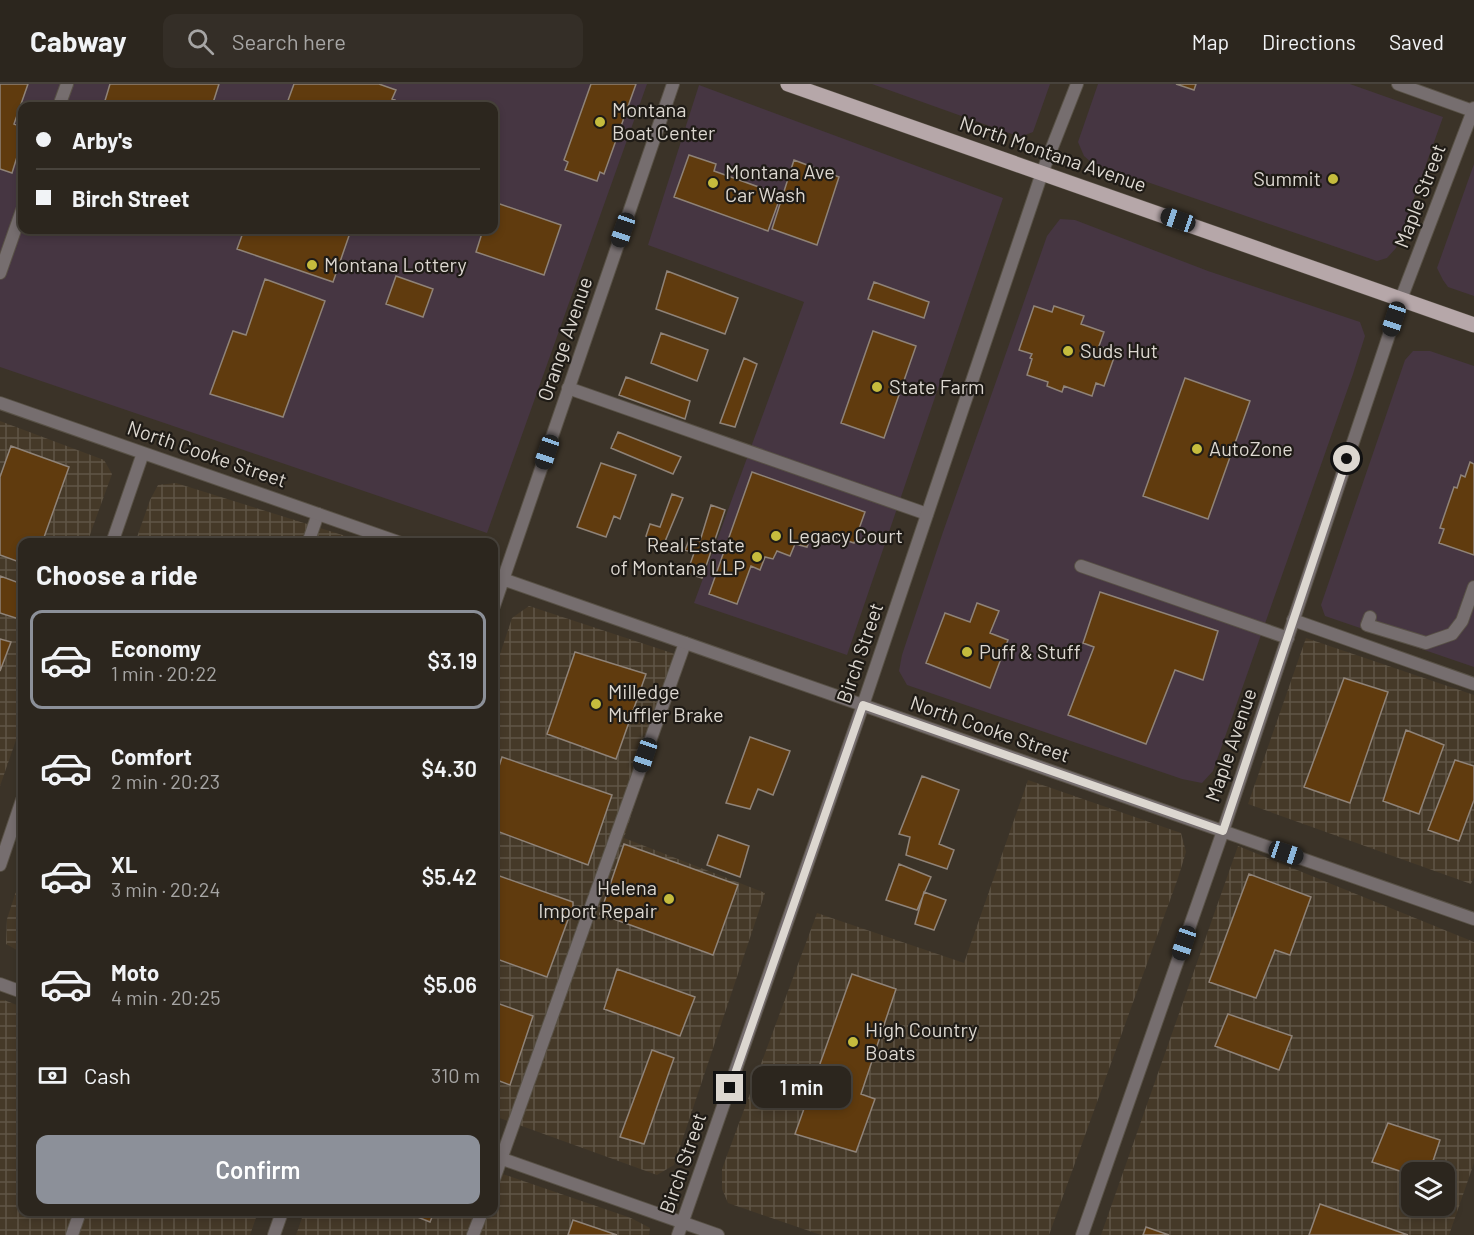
<!DOCTYPE html>
<html lang="en">
<head>
<meta charset="utf-8">
<style>
  body { margin:0; font-family:Barlow,sans-serif; background:#342e27; color:#f1f3f6; height:100vh; display:flex; flex-direction:column; font-size:22px; white-space:nowrap }
  * { box-sizing:border-box; margin:0 }
  p { font-size:20px; color:#a6a5a4 }
  .icon { flex:none; width:33px; height:33px; fill:none; stroke:currentColor; stroke-width:2; stroke-linecap:round; stroke-linejoin:round }
  .map { position:relative; flex:1; overflow:hidden }
  .panel { position:absolute; left:18px; top:454px; width:480px; height:678px; display:flex; flex-direction:column; background:#2c261e; border-radius:12px; box-shadow:0 3px 9px #0003,0 0 0 2px #48433c }
  .panel>* { flex:none }
  .hud { position:absolute; left:18px; top:18px; width:480px; height:132px; border-radius:12px; box-shadow:0 3px 9px #0003,0 0 0 2px #48433c; display:grid; align-content:center; height:132px; padding:0 18px; background:#2c261e }
  .fabs { position:absolute; left:1401px; top:1078px; display:grid; gap:12px }
  .fabs a { display:grid; place-items:center; width:54px; height:54px; border-radius:12px; background:#2c261e; box-shadow:0 3px 9px #0003,0 0 0 2px #48433c; font-size:30px }
  .end { position:absolute; width:27px; height:27px; margin:-14px; border:8px solid #dcd7d0; background:#111; box-shadow:0 0 0 3px #111 }
  .from { border-radius:50% }
  .bubble { position:absolute; height:42px; border-radius:12px; background:#2c261e; box-shadow:0 3px 9px #0003,0 0 0 2px #48433c; font-size:20px; font-weight:600; line-height:42px; text-align:center }
  .car { position:absolute; width:18px; height:36px; margin:-18px -9px; border-radius:8px; box-shadow:0 0 4px 2px #0007; background:linear-gradient(#222 24%,#8ab4d8 0 40%,#222 0 76%,#8ab4d8 0 86%,#222 0) }
  .hud b { display:flex; align-items:center; gap:21px; height:57px; font-size:22px }
  .hud b+b { border-top:2px solid #48433c }
  .hud i { width:15px; height:15px; background:#f1f3f6 }
  ul { padding:0; list-style:none }
  li { display:flex; align-items:center; gap:18px; height:99px; margin:0 12px 9px; padding:0 6px; border:3px solid transparent; border-radius:12px }
  li div { flex:1 }
  li b { display:block; font-size:22px }
  li em { font-style:normal; font-weight:600 }
  li.selected { border-color:#8c9099 }
  li>.icon { width:54px; height:54px; stroke-width:1.5 }
  h2 { padding:0 18px; font-size:27px; line-height:72px }
  .pay { display:flex; align-items:center; gap:15px; height:66px; padding:0 18px; font-size:22px }
  .pay p { margin-inline-start:auto }
  .cta { display:flex; gap:12px; margin-top:auto; padding:12px 18px }
  .cta a { flex:1; height:69px; border-radius:12px; background:#8c9099; color:#fff; font-size:24px; font-weight:600; line-height:69px; text-align:center }
  header { display:flex; align-items:center; gap:36px; box-sizing:border-box; height:84px; padding:0 30px; background:#2c261e; border-bottom:2px solid #48433c }
  header strong { font-size:28px }
  nav { display:flex; gap:33px; margin-inline-start:auto; font-size:21px }
  .search { width:420px; height:54px; background:#342e27; display:flex; align-items:center; gap:15px; box-sizing:border-box; padding:0 21px; border-radius:12px; color:#a6a5a4; font-size:22px }
  .map>svg:first-child { display:block }
</style>
</head>
<body>
<header>
<strong>Cabway</strong>
<div class="search"><svg class="icon" aria-label="search" viewBox="0 0 24 24"><circle cx="10" cy="10" r="6"/><path d="M15 15l6 6"/></svg>Search here</div>
<nav><a>Map</a><a>Directions</a><a>Saved</a></nav>
</header>
<div class="map">
<svg width="1474" height="1151" viewBox="0 0 1474 1151">
  <defs>
    <pattern id="industrial-grid" width="8" height="8" patternUnits="userSpaceOnUse" patternTransform="scale(1.5)"><rect width="8" height="8" fill="#453928"/><path d="M0 4h8M4 0v8" fill="none" stroke="#5f5546"/></pattern>
  </defs>
  <rect width="100%" height="100%" fill="#3b3328"/>
  <!-- commercial -->
  <path fill="#463642" fill-rule="evenodd" d="M0 0H647L487 449 0 283ZM22 22H494V146H22Z
    M872 0H1050L1033 48 1020 53Z
    M1098 0H1350L1443 33 1396 164 1387 174 1377 177 1092 79 1084 72 1078 58Z
    M699 1 1003 114 847 571 694 519 804 218 648 161Z
    M1474 80V212L1448 203 1443 196 1437 184Z
    M1060 135 1075 136 1208 187 1360 238 1365 252 1353 290 1213 687 1202 699 1182 695 907 601 899 587 902 571 943 448 998 292 1047 152Z
    M1413 267H1430L1474 282V583L1325 532 1321 521 1405 276Z"/>
  <!-- industrial -->
  <path fill="url(#industrial-grid)" fill-rule="evenodd" d="M0 337 104 376 112 390 87 459H22V639L0 702Z
    M176 399 368 459H135L150 416 158 401Z
    M529 522 681 572 624 754 765 809 674 1081 657 1091 494 1032V588L512 534Z
    M1306 554 1474 611V793L1471 800 1248 720Z
    M1028 696 1181 749 1186 768 1178 794 1049 1151H821L728 1119 722 1105V1085L817 829 964 879Z
    M1238 762 1474 858V1079L1449 1151H1101ZM1412 1089H1444V1122H1412Z
    M22 789V869L6 860 7 835Z
    M0 916H4L22 923V1128H258L250 1151H0Z
    M494 1087 631 1134 650 1144 649 1151H296L304 1128H494Z"/>
  <!-- building -->
  <path fill="#603b0e" stroke="#8f8378" stroke-width="1.5" d="M0 0H28L14 40 22 43V57L12 89 0 85Z
    M110 0H219L212 22H110L104 20Z
    M294 0H379L396 6 392 15 395 16 393 22H286Z
    M591 0H636L604 90 600 88 597 97 565 86 568 78 564 76Z
    M1176 0H1196L1194 6Z
    M689 71 716 80 714 87 781 111 768 147 674 113Z
    M794 76 839 93 817 161 772 145Z
    M494 118 561 141 544 191 476 168 483 146H494Z
    M244 146H351L333 198 237 165Z
    M667 187 738 214 725 250 656 225Z
    M396 192 433 205 423 233 386 220Z
    M265 195 325 217 283 333 210 310 233 247 246 251Z
    M874 198 929 218 924 234 868 215Z
    M1034 222 1052 228 1054 222 1084 232 1081 240 1104 248 1099 262 1116 268 1104 302 1096 299 1092 312 1064 302 1062 308 1047 302 1048 298 1027 291 1032 275 1030 274 1032 270 1019 266Z
    M873 247 916 262 884 354 841 339Z
    M661 249 708 266 697 297 651 279Z
    M744 274 757 280 735 343 720 339Z
    M626 293 690 317 685 335 619 311Z
    M1185 294 1250 317 1208 435 1143 412Z
    M618 348 681 373 673 390 611 364Z
    M11 362 69 383 42 459H22V479L0 471V393Z
    M1470 378 1474 380V471L1439 459 1444 445 1440 444 1454 403 1457 404 1461 391 1465 393Z
    M601 379 636 391 620 435 614 432 606 453 577 443Z
    M752 388 865 428 854 459 824 449 819 458 810 455 807 463 795 460 790 472 777 467 773 475 765 473 760 486 751 482 737 520 709 510Z
    M672 410 683 414 661 467 650 464 653 455 646 452 650 440 660 443Z
    M711 421 725 426 702 494 687 489 694 469 685 466 690 454 700 457Z
    M0 492 22 500V536L0 529Z
    M1100 508 1218 547 1203 596 1175 586 1146 660 1068 631 1094 563 1083 559Z
    M977 519 999 527 990 549 1008 556 990 604 926 579 945 529 970 538Z
    M0 555 11 558 0 587Z
    M575 568 646 590 616 675 547 650Z
    M1344 594 1388 608 1350 719 1304 703Z
    M1406 646 1444 661 1419 730 1383 717Z
    M750 653 790 667 773 711 758 705 750 725 726 719Z
    M502 673 612 711 588 781 494 746V698Z
    M1455 676 1474 682V716L1459 757 1428 746Z
    M922 692 959 706 939 760 954 766 947 785 906 771 910 753 899 750Z
    M718 751 749 762 740 793 707 781Z
    M624 760 738 801 713 871 600 830Z
    M899 780 931 793 917 826 886 816Z
    M494 790 573 818V822L547 893 494 874Z
    M1249 790 1311 813 1290 871 1275 866 1256 914 1209 898Z
    M924 808 946 816 934 846 915 840Z
    M617 885 695 913 680 952 604 925Z
    M852 890 896 905 861 1010 875 1015 856 1068 795 1050Z
    M494 918 533 932 510 1001 494 995Z
    M1228 930 1292 952 1279 986 1215 962Z
    M652 966 674 974 644 1060 620 1053Z
    M1388 1039 1440 1056 1429 1089H1412V1091L1372 1078Z
    M1320 1120 1408 1151H1309Z
    M405 1128H434L430 1138Z
    M573 1136 617 1151H568Z
    M1146 1143 1169 1151H1143Z"/>
  <g fill="none" stroke-linecap="round" stroke-linejoin="round">
    <!-- service casing -->
    <g stroke="#585146" stroke-width="14">
      <path id="service" d="M1398 0 1473 27
        M59 22 67 0
        M0 189 22 126
        M568 304 927 430
        M308 459 318 430
        M1081 482 1288 554
        M1370 533 1367 541 1426 559 1452 550 1462 537 1474 503
        M1293 536 1474 600
        M494 1095 685 559
        M72 1151 80 1128
        M473 1151 482 1128"/>
    </g>
    <!-- minor casing -->
    <g stroke="#585146" stroke-width="14">
      <path id="minor" d="M0 319 401 459
        M112 459 143 369
        M494 492 1474 835
        M494 522 673 0
        M0 781 22 716
        M0 900 22 908
        M494 1072 718 1151
        M274 1151 282 1128
        M678 1151 863 621 1042 89 1077 0
        M1082 1151 1223 747 1401 215 1474 24"/>
    </g>
    <!-- primary casing -->
    <g stroke="#585146" stroke-width="16">
      <path id="primary" d="M788 0 1474 241"/>
    </g>
    <!-- service -->
    <use href="#service" stroke="#766e6f" stroke-width="12"/>
    <!-- minor -->
    <use href="#minor" stroke="#766e6f" stroke-width="12"/>
    <!-- primary -->
    <use href="#primary" stroke="#b6a7a9" stroke-width="15"/>
  </g>
  <g fill="none" stroke-linecap="round" stroke-linejoin="round">
    <!-- route -->
    <path stroke="#dcd7d0" stroke-width="8" d="M730 1004 863 621 1223 747 1347 375"/>
  </g>
  <!-- markers -->
  <g fill="#c5bc3d" stroke="#1f1b16" stroke-width="2">
    <circle cx="600" cy="38" r="6"/>
    <circle cx="1333" cy="95" r="6"/>
    <circle cx="713" cy="99" r="6"/>
    <circle cx="312" cy="181" r="6"/>
    <circle cx="1068" cy="267" r="6"/>
    <circle cx="877" cy="303" r="6"/>
    <circle cx="1197" cy="365" r="6"/>
    <circle cx="776" cy="452" r="6"/>
    <circle cx="757" cy="473" r="6"/>
    <circle cx="967" cy="568" r="6"/>
    <circle cx="596" cy="620" r="6"/>
    <circle cx="669" cy="815" r="6"/>
    <circle cx="853" cy="958" r="6"/>
  </g>
  <g text-anchor="middle" stroke-width="4.5" stroke-linejoin="round" paint-order="stroke">
    <!-- poi labels -->
    <g font-size="20" fill="#dcd7d0" stroke="#1f1b16" text-anchor="start">
      <text x="612" y="33">Montana<tspan x="612" dy="23">Boat Center</tspan></text>
      <text x="725" y="95">Montana Ave<tspan x="725" dy="23">Car Wash</tspan></text>
      <text x="1321" y="102" text-anchor="end">Summit</text>
      <text x="324" y="188">Montana Lottery</text>
      <text x="1080" y="274">Suds Hut</text>
      <text x="889" y="310">State Farm</text>
      <text x="1209" y="372">AutoZone</text>
      <text x="788" y="459">Legacy Court</text>
      <text x="745" y="468" text-anchor="end">Real Estate<tspan x="745" dy="23">of Montana LLP</tspan></text>
      <text x="979" y="575">Puff &amp; Stuff</text>
      <text x="608" y="615">Milledge<tspan x="608" dy="23">Muffler Brake</tspan></text>
      <text x="657" y="811" text-anchor="end">Helena<tspan x="657" dy="23">Import Repair</tspan></text>
      <text x="865" y="953">High Country<tspan x="865" dy="23">Boats</tspan></text>
    </g>
    <!-- street labels -->
    <g font-size="20" fill="#dcd7d0" stroke="#1f1b16">
      <text transform="translate(1053 70) rotate(19)" y="7">North Montana Avenue</text>
      <text transform="translate(1420 112) rotate(-69)" y="7">Maple Street</text>
      <text transform="translate(565 255) rotate(-71)" y="7">Orange Avenue</text>
      <text transform="translate(207 370) rotate(19)" y="7">North Cooke Street</text>
      <text transform="translate(860 569) rotate(-71)" y="7">Birch Street</text>
      <text transform="translate(990 645) rotate(19)" y="7">North Cooke Street</text>
      <text transform="translate(1231 661) rotate(-71)" y="7">Maple Avenue</text>
      <text transform="translate(683 1079) rotate(-71)" y="7">Birch Street</text>
    </g>
  </g>
</svg>
<div class="fabs">
<a><svg class="icon" aria-label="layers" viewBox="0 0 24 24"><path d="M12 4l9 5-9 5-9-5zM3 14l9 5 9-5"/></svg></a>
</div>
<i class="end from" style="left:1347px;top:375px"></i>
<i class="end" style="left:730px;top:1004px"></i>
<div class="bubble" style="left:752px;top:982px;width:99px">1 min</div>
<i class="car" style="left:1178px;top:136px;rotate:289deg"></i>
<i class="car" style="left:623px;top:146px;rotate:199deg"></i>
<i class="car" style="left:1394px;top:235px;rotate:198deg"></i>
<i class="car" style="left:547px;top:368px;rotate:199deg"></i>
<i class="car" style="left:645px;top:671px;rotate:199deg"></i>
<i class="car" style="left:1286px;top:769px;rotate:109deg"></i>
<i class="car" style="left:1184px;top:859px;rotate:199deg"></i>
<div class="hud">
<b><i class="from"></i>Arby's</b>
<b><i></i>Birch Street</b>
</div>
<section class="panel">
<h2>Choose a ride</h2>
<ul>
<li class="selected"><svg class="icon" aria-label="car" viewBox="0 0 24 24"><path d="M5 17H2v-5l4-1 3-4h7l3 4 3 1v5h-3M9 17h6M6 11h13"/><circle cx="7" cy="17" r="2"/><circle cx="17" cy="17" r="2"/></svg><div><b>Economy</b><p>1 min · 20:22</p></div><em>$3.19</em></li>
<li><svg class="icon" aria-label="car" viewBox="0 0 24 24"><path d="M5 17H2v-5l4-1 3-4h7l3 4 3 1v5h-3M9 17h6M6 11h13"/><circle cx="7" cy="17" r="2"/><circle cx="17" cy="17" r="2"/></svg><div><b>Comfort</b><p>2 min · 20:23</p></div><em>$4.30</em></li>
<li><svg class="icon" aria-label="car" viewBox="0 0 24 24"><path d="M5 17H2v-5l4-1 3-4h7l3 4 3 1v5h-3M9 17h6M6 11h13"/><circle cx="7" cy="17" r="2"/><circle cx="17" cy="17" r="2"/></svg><div><b>XL</b><p>3 min · 20:24</p></div><em>$5.42</em></li>
<li><svg class="icon" aria-label="car" viewBox="0 0 24 24"><path d="M5 17H2v-5l4-1 3-4h7l3 4 3 1v5h-3M9 17h6M6 11h13"/><circle cx="7" cy="17" r="2"/><circle cx="17" cy="17" r="2"/></svg><div><b>Moto</b><p>4 min · 20:25</p></div><em>$5.06</em></li>
</ul>
<div class="pay"><svg class="icon" aria-label="cash" viewBox="0 0 24 24"><path d="M3 7h18v10H3z"/><circle cx="12" cy="12" r="2"/></svg>Cash<p>310 m</p></div>
<div class="cta"><a>Confirm</a></div>
</section>
</div>
</body>
</html>
